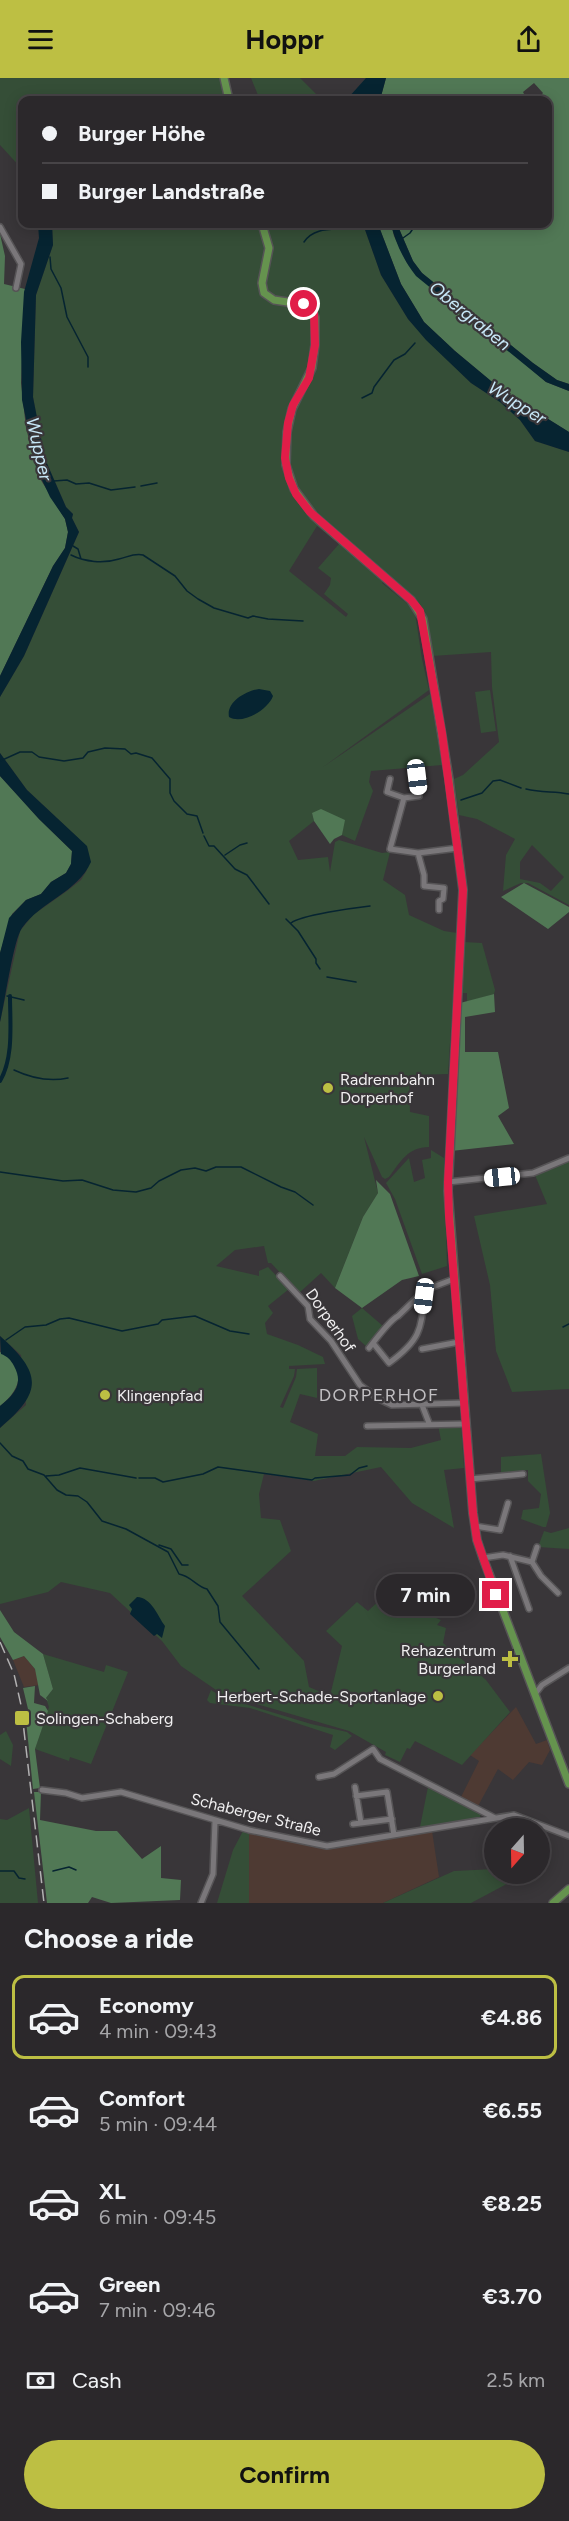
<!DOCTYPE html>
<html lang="en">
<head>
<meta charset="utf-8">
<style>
  body { margin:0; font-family:Figtree,sans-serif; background:#333033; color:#f1f3f6; height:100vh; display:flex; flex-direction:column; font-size:22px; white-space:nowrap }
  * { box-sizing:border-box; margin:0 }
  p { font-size:20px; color:#a6a6a9 }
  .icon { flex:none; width:33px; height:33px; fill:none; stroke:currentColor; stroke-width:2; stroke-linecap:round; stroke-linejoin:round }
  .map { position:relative; height:1825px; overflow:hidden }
  .sheet { display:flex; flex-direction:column; background:#2b282b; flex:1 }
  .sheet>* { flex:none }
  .hud { position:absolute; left:18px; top:18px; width:534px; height:132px; border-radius:12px; box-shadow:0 3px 15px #0003,0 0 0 2px #474447; display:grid; align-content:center; height:132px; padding:0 24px; background:#2b282b }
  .needle { width:39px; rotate:200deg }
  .tools { position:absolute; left:484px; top:1740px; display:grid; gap:12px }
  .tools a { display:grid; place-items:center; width:66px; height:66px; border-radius:50%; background:#2b282b; box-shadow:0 3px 15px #0003,0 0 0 2px #474447; font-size:30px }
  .end { position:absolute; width:27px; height:27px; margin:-14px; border:8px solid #e11d48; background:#fff; box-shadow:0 0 0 3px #fff }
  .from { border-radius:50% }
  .bubble { position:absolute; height:42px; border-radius:21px; background:#2b282b; box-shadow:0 3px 15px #0003,0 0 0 2px #474447; font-size:20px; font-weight:700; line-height:42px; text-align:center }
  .car { position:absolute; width:18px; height:36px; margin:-18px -9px; border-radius:8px; box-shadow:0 0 4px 2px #0007; background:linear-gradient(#fff 24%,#345 0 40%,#fff 0 76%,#345 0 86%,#fff 0) }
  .hud b { display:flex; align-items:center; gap:21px; height:57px; font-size:22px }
  .hud b+b { border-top:2px solid #474447 }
  .hud i { width:15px; height:15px; background:#f1f3f6 }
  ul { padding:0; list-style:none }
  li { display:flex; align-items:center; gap:18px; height:84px; margin:0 12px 9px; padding:0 12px; border:3px solid transparent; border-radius:12px }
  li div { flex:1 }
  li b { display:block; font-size:22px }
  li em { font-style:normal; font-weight:700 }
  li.on { border-color:#bdbf43 }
  li>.icon { width:54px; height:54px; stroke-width:1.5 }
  h2 { padding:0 24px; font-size:27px; line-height:72px }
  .pay { display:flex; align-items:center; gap:15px; height:66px; padding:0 24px; font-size:22px }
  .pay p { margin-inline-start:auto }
  .action { display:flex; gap:12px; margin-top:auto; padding:12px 24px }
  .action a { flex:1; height:69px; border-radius:36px; background:#bdbf43; color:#111; font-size:24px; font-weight:700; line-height:69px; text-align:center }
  header { display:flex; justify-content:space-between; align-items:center; height:78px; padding:0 24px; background:#bdbf43; color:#111; font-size:27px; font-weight:700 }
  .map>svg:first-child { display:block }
</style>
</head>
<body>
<header><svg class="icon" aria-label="menu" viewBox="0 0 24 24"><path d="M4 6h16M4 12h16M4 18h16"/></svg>Hoppr<svg class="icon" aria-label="share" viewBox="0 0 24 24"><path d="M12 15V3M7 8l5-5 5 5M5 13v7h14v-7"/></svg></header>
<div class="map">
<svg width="569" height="1825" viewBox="0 0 569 1825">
  <rect width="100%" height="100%" fill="#393639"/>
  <!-- industrial -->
  <path fill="#4e3a33" d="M24 1578 35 1591 40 1607 24 1609 13 1582Z
    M516 1629 536 1666 547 1662 550 1672 542 1687 529 1684 513 1702 498 1691 477 1730 460 1721 479 1683 470 1677Z
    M432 1753 439 1799 383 1825H249V1755L319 1770H330Z"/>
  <!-- green -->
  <path fill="#354e37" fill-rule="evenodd" d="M0 0H226L232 22H22V91L0 67Z
    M251 0H300L322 22H260Z
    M52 146H363L381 197 408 241 427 262 471 305 500 324 520 342 535 363 569 374V827L528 805H521L503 813 506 777 515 761 477 741 459 737 454 701 463 697 499 664 492 609 491 574 432 578 421 532 415 523 387 498 382 505 409 527 415 535 422 581 429 612 323 689 430 616 442 687 371 693 369 704 373 713 355 763 342 757 344 742 312 735 314 743 289 763 298 782 328 779 330 794 335 764 339 762 382 775 390 774 383 802 405 817 409 837 444 853 457 855 448 996 409 997 410 1034 429 1038V1069C408 1069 400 1084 389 1099L385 1101 382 1099 364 1059 378 1115 363 1139 335 1210 321 1195 299 1215 271 1185H268L264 1168 235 1172 216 1188 259 1198V1193L268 1189 289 1211 268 1228 273 1235 265 1245 267 1256 298 1267 323 1279 325 1286 289 1288V1291H295L294 1298 280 1329 283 1330 296 1299 297 1291 317 1290V1320L300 1316 290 1344 318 1356 315 1378H345L357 1369 411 1370 441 1362 438 1347H461L464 1390 444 1392 454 1450 412 1425 381 1389 314 1403 264 1396 259 1416 261 1440 280 1442 291 1473 242 1518 304 1583 309 1609 330 1618 342 1568 326 1553 357 1524 368 1533 398 1505 417 1510 408 1528 441 1542 437 1547 446 1550 443 1565 486 1602 510 1634 462 1687 415 1663 410 1671 407 1670 400 1684 385 1677 386 1674 349 1653 222 1616 181 1588 162 1563 110 1515 61 1504 48 1514 0 1526V1350L26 1327 21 1277 0 1258V944L20 853 33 837 67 813 81 802 87 792 78 760 27 712 0 675V619L24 578 79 454 72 440 73 436 66 429 45 381 33 319 36 217 53 167ZM317 448 339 466 318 490 331 500 330 507 324 516 348 536 346 539 289 493ZM532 767 564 799 551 813 540 805 520 801V784Z
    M490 612 496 653 481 655 475 614Z
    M464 864 482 865 495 912 494 916 467 924V915H460Z
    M431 1072 444 1080 447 1188 422 1196 395 1121 386 1105 409 1080 414 1104 425 1100 422 1082 431 1080Z
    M569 1082V1311L512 1314 496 1273 490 1207 474 1138 547 1126 535 1097Z
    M362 1230 383 1248 367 1269 358 1261 352 1238Z
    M541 1376 550 1435 546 1449H543L521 1441 523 1432 539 1430 541 1416 528 1403V1392L501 1396V1379Z
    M569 1450V1471L538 1469 544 1453 551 1455Z
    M43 1576 104 1594 106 1587 128 1594 91 1686 70 1679 69 1683 35 1671 49 1629 46 1620 53 1611Z
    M211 1612 222 1619 311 1646 347 1654 352 1658 335 1672 330 1669 333 1657 250 1630 210 1625 207 1622Z
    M6 1653 13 1667 11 1688 0 1681V1657Z
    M428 1709 481 1733 480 1740 420 1749Z
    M29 1730 38 1825H0V1741L7 1742Z
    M243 1753 249 1755V1825H217L233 1772Z
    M495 1791V1796H514L518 1800 471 1825H383L454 1793Z"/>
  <!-- forest -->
  <path fill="#517855" d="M386 0H569V306L557 302 533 285 422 195 413 183 397 146H548V33L552 29 551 25 548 22H531L536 16 539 20 543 15 534 5 523 14 527 22H380Z
    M378 146H391L394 158 407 185 546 304 569 313V354L503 313 455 273 424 244 401 206Z
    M0 156 5 178 4 206 25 211 21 305 26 350 39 399 65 441 68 454 65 470 53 488 0 598Z
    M0 698 39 741 72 773 71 786 66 795 51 804 41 816 26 822 12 836 0 875Z
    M321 731 345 742 342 757 334 761 330 766 314 743 312 735Z
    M524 805 569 829V834L548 851 501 819Z
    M494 916 495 934 465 939V974H498L509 1030 498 1038 514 1066 451 1073 460 925Z
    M376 1102 390 1116 419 1198 402 1202 362 1230 335 1210 363 1139 378 1115Z
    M0 1274C27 1289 22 1311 0 1328Z
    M0 1532 14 1554 43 1576 53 1611 46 1620 48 1623 40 1617 35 1591 24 1578 13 1582 0 1559Z
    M35 1608 34 1625 45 1628 48 1633 35 1671 40 1710 33 1711 25 1632 28 1631 23 1610Z
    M34 1714H41L40 1742 96 1753H117L142 1781 161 1768V1800L181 1802 180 1822 111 1825 92 1819 88 1825H47Z"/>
  <!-- water -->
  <path fill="#062431" d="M366 0H386L380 22H349L348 20Z
    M38 146H52L53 167 36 217 33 319 45 381 66 429 73 436 72 440 79 454 24 578 0 619V598L53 488 65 470 68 454 65 441 50 419 36 389 22 322 21 264 24 214 39 160Z
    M363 146H378L401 206 424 244 455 273 503 313 569 354V374L535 363 520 342 500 324 471 305 426 262 408 241 381 197Z
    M391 146H397L413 183 422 195 533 285 557 302 569 306V313L546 304 416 198C404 183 395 164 391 146Z
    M259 611 270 613 273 618C268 632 242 647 229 639 226 624 246 613 259 611Z
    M0 675 27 712 87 768 91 784C77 815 41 823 22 850 13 863 5 924 0 944V875L9 840 26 822 41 816 51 804 66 795 71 786 72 773 39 741 0 698Z
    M0 1258C42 1295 43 1314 0 1350V1328C14 1317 24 1306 14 1288 11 1282 7 1278 1 1276Z
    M137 1519C152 1520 157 1537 165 1548L162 1560 157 1556 154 1558 130 1536 132 1531 129 1527Z"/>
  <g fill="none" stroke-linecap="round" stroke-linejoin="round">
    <!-- stream -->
    <path stroke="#062431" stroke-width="1.5" d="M309 148 311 146 331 150
      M403 160 410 155 416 146
      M304 164C316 146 339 154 356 149
      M50 179 51 191 61 210 67 239 88 279V289
      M362 320 372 315 374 309 394 282 405 276 415 265
      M54 403 67 402 76 406 89 405 111 412 135 409
      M141 408 157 405
      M73 468 78 471 81 481 92 483
      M71 477C85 484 103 486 119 481 128 479 134 475 143 477L175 498 187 513 198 521 214 530 248 540 253 538 268 541 303 543
      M0 683 20 674H32L39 679 64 683 83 680 88 674 105 670 125 671 131 676 136 675 152 680 170 701V715L174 723 187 736 197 738 203 755
      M526 711C542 715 554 713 569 716
      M461 722 482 715 493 703 500 702 521 710
      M204 758 209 768H214L235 791 247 797 269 826
      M225 777 240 767 247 765
      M286 841 298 853 316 881V885L320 891
      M291 845C301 837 353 830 370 828
      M327 899 356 904
      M7 918 24 922
      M14 992C31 1000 49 1004 68 1000
      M0 1094 63 1103 82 1102 113 1112 136 1114 151 1110 159 1103 181 1092 195 1090 206 1093 216 1089H241L281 1109 295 1114 313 1127
      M563 1249 569 1246
      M6 1262 25 1249 46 1247 60 1241 69 1240 122 1253 158 1246 162 1242 195 1238 230 1253 249 1256
      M0 1365 12 1378 23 1383 28 1391 44 1397 57 1412 66 1417 78 1418 87 1424 102 1443 126 1451 168 1474 179 1496C191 1498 197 1509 207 1511L218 1528 220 1544 259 1591
      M46 1398 59 1397 80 1390 136 1400
      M139 1400H155L163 1404 203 1396 218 1389 312 1402 315 1400 350 1397 359 1390 367 1388
      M159 1467 171 1471 182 1487H188
      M0 1793H14L19 1800 25 1801
      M53 1793 69 1789 76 1792"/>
    <!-- canal -->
    <path stroke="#062431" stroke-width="4" d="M0 1003C14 979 10 945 10 918"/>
    <!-- minor casing -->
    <g stroke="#565456" stroke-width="8">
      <path id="minor" d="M0 149 21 186 16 210
        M390 701 387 714 404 720 390 771 418 775 458 770
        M404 720 419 718 417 699
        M418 775 424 797V808L444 810 443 821 439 823V832
        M448 1104 533 1095 569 1080
        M280 1198 308 1228 310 1241 331 1263 360 1307 379 1321 392 1327 464 1325
        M373 1265 389 1285C422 1261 421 1251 425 1212
        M369 1270C376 1261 390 1242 398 1238L425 1212 454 1201
        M422 1271 459 1264
        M422 1327 429 1345
        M367 1348 465 1346
        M470 1401 523 1396
        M475 1448 500 1452 508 1425
        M510 1478 529 1531
        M483 1480 503 1477 532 1484 541 1498 558 1515
        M532 1484 537 1469
        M535 1616 542 1607 569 1590
        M319 1699 334 1696 373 1671 380 1681 495 1740
        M355 1709 361 1745
        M42 1712 66 1715 82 1720 121 1714 249 1752 327 1768 514 1737 569 1758
        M356 1718 387 1714 394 1757
        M353 1746 392 1741
        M201 1825 213 1796 215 1743"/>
    </g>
    <!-- major casing -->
    <g stroke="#565456" stroke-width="10">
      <path id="major" d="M224 0 229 22
        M262 146 269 170 262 205 264 215 274 222 308 227 315 239V267L312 290 292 331 287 354 286 387 294 411 314 438 411 522 423 541 449 701 463 812 448 1113 473 1435 477 1462 483 1480 569 1706
        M553 1825 569 1811"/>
    </g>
    <!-- minor -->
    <use href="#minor" stroke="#7a777a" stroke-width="5"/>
    <!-- major -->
    <use href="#major" stroke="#65934e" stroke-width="7"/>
    <!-- rail -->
    <path stroke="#b2b1b2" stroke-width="1.5" stroke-dasharray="12 6" stroke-linecap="butt" d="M0 1564 14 1596 21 1627 44 1825"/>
  </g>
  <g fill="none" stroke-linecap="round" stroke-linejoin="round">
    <!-- route -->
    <path stroke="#e11d48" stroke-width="8" d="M304 226 310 229 314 235 315 267 309 300 293 327 288 345 285 380 289 400 296 416 310 434 411 522 420 533 442 655 463 812 448 1104 449 1138 473 1435 477 1462 496 1517"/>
  </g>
  <!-- markers -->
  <g fill="#bdbf43" stroke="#393639" stroke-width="2">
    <circle cx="328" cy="1010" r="6"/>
    <circle cx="105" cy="1317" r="6"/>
    <path d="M507 1572h6v6h6v6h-6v6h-6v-6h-6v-6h6z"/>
    <circle cx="438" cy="1618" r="6"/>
    <rect x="14" y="1632" width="16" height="16" rx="3"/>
  </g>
  <g text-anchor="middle" stroke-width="4.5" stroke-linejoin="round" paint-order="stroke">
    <!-- poi labels -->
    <g font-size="16" fill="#f0eff0" stroke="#393639" text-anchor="start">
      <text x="340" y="1007">Radrennbahn<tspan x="340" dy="18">Dorperhof</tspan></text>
      <text x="117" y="1323">Klingenpfad</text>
      <text x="496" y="1578" text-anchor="end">Rehazentrum<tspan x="496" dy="18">Burgerland</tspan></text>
      <text x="426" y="1624" text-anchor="end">Herbert-Schade-Sportanlage</text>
      <text x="36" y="1646">Solingen-Schaberg</text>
    </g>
    <!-- street labels -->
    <g font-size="16" fill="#f0eff0" stroke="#393639">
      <text transform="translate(331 1242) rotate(55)" y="6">Dorperhof</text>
      <text transform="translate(256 1736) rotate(14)" y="6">Schaberger Straße</text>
    </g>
    <!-- water labels -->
    <g font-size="18" font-style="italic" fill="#c8e8f8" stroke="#393639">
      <text transform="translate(470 238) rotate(39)" y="6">Obergraben</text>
      <text transform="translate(517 325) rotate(32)" y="6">Wupper</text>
      <text transform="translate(39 371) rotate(77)" y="6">Wupper</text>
    </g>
    <!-- neighbourhood labels -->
    <g font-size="18" letter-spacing="1.5" fill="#c1bfc2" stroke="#393639">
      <text x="379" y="1323">DORPERHOF</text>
    </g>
  </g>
</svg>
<div class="tools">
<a><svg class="needle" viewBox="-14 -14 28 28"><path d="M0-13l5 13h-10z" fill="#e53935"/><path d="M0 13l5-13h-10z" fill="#a6a6a9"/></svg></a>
</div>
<i class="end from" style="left:304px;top:226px"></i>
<i class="end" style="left:496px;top:1517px"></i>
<div class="bubble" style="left:376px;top:1496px;width:99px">7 min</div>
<i class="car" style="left:417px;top:699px;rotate:173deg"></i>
<i class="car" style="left:502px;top:1099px;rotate:264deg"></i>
<i class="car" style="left:424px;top:1218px;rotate:187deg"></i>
<div class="hud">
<b><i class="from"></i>Burger Höhe</b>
<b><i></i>Burger Landstraße</b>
</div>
</div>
<section class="sheet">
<h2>Choose a ride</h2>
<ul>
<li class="on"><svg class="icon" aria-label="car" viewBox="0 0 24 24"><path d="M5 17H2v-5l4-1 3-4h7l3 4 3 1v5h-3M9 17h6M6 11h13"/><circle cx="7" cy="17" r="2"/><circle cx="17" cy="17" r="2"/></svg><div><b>Economy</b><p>4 min · 09:43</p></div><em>€4.86</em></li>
<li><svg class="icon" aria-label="car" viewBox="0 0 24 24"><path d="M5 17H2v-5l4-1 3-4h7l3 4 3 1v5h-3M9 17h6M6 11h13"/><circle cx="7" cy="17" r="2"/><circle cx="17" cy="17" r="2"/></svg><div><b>Comfort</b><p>5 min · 09:44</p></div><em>€6.55</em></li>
<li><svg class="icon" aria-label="car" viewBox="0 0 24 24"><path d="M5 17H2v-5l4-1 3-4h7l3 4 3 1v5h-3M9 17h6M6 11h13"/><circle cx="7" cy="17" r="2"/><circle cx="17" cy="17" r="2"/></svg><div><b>XL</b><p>6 min · 09:45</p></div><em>€8.25</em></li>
<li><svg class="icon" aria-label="car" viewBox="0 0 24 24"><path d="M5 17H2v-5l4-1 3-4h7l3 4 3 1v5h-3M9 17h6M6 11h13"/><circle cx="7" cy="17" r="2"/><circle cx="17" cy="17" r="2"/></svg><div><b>Green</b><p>7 min · 09:46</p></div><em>€3.70</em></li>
</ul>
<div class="pay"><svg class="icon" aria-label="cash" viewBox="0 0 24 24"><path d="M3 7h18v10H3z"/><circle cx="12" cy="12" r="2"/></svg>Cash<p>2.5 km</p></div>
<div class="action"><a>Confirm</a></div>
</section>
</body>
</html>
